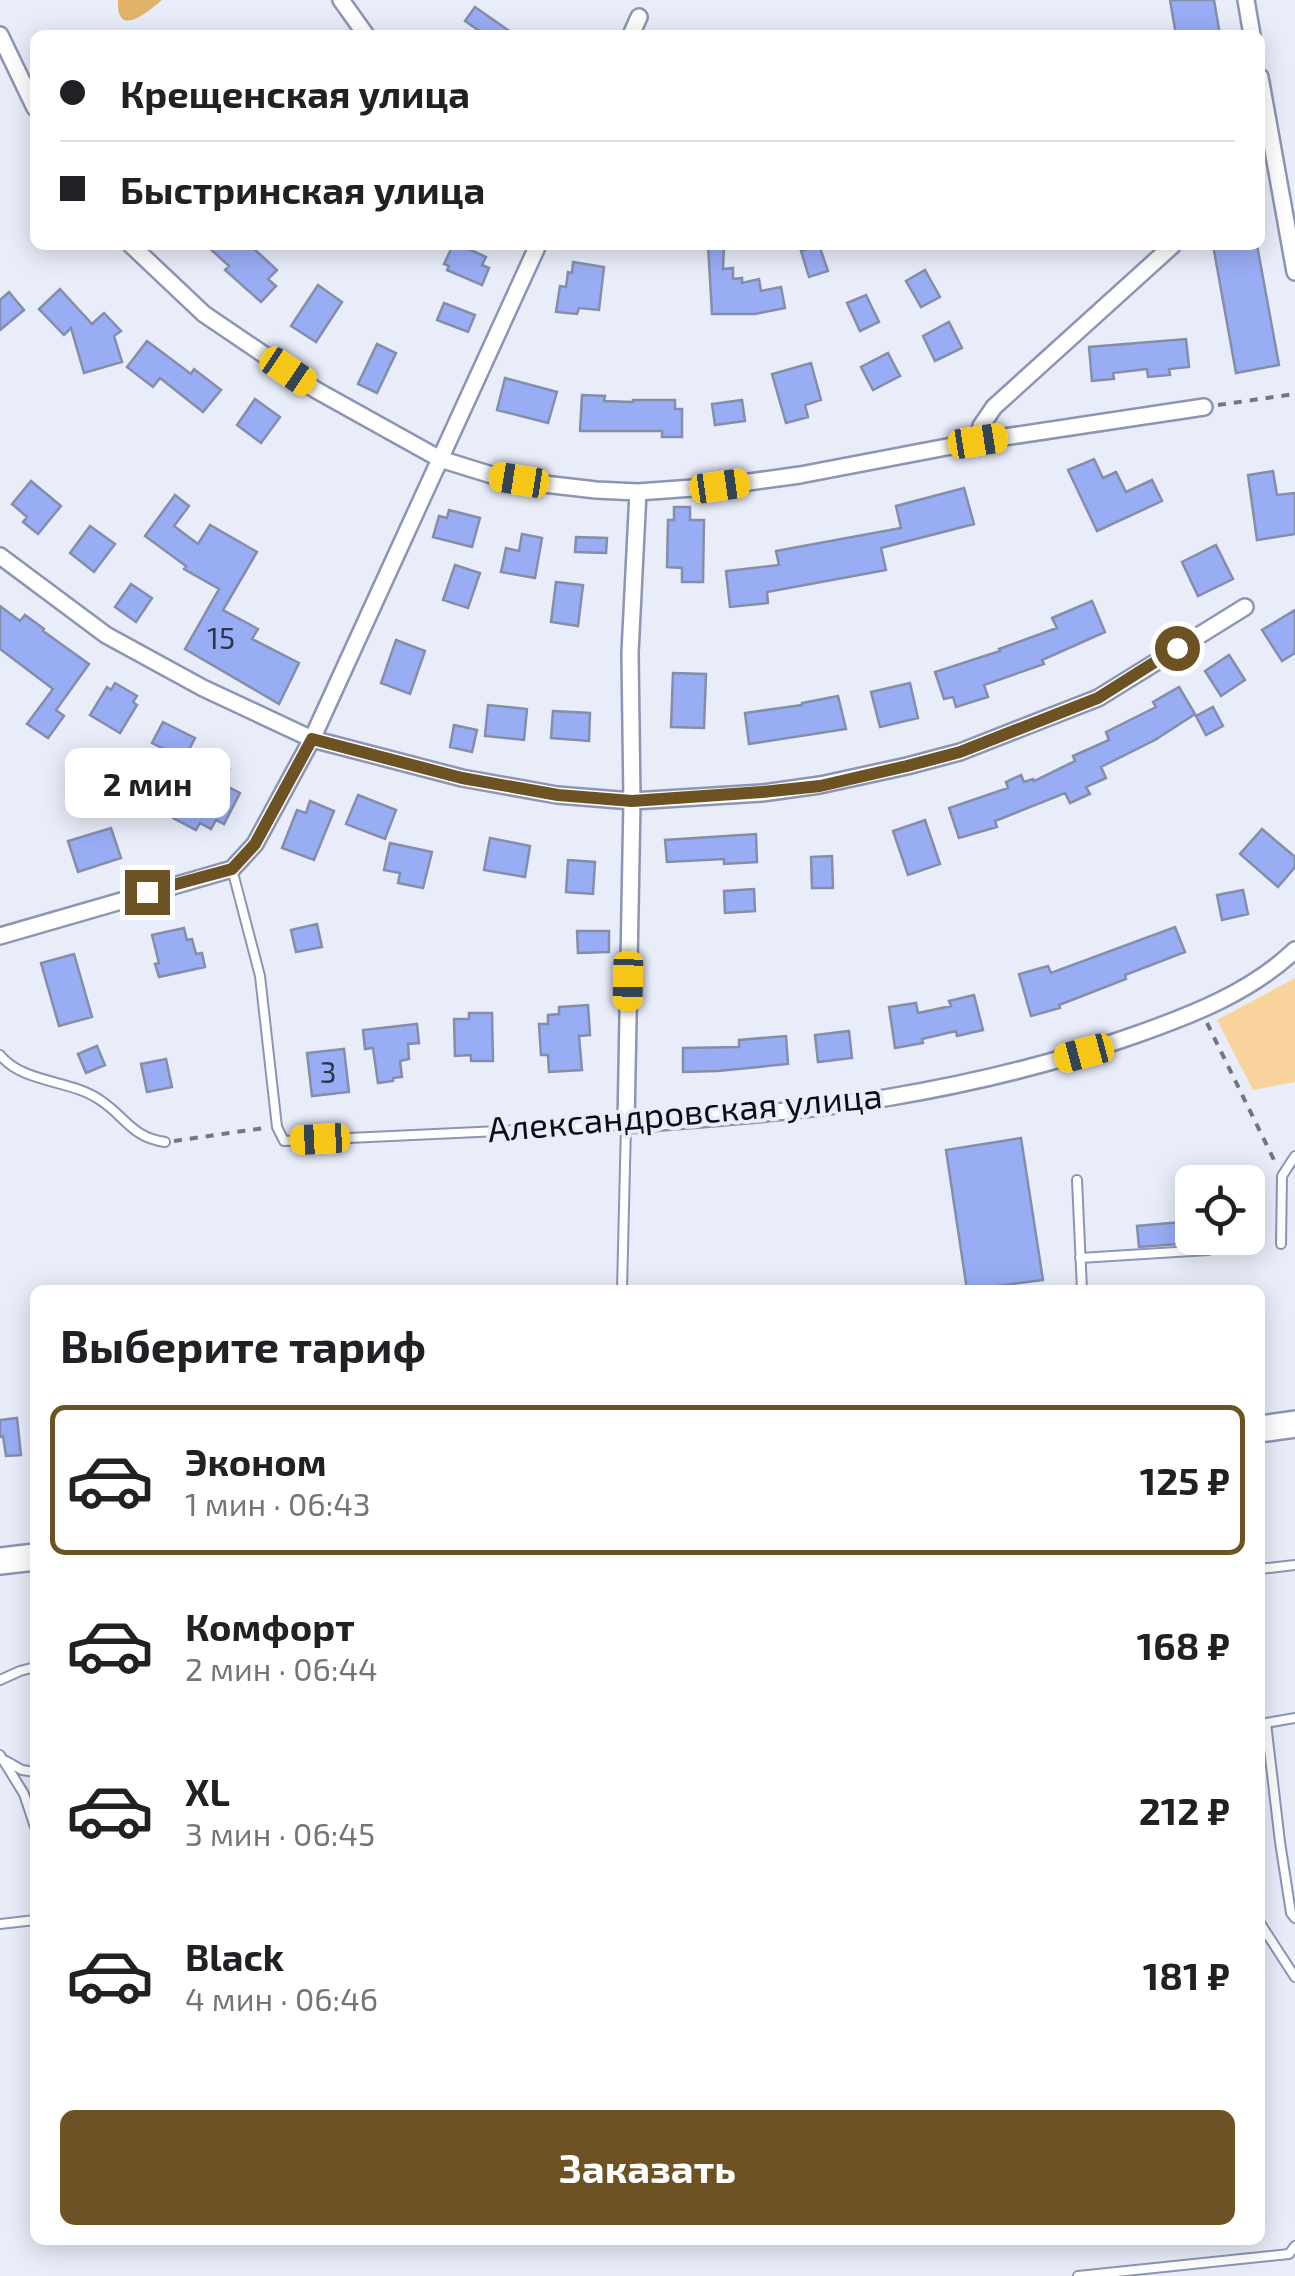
<!DOCTYPE html>
<html lang="ru">
<head>
<meta charset="utf-8">
<style>
  body { margin:0; font-family:"Exo 2",sans-serif; background:#f6f6f6; color:#202124; height:100vh; display:flex; flex-direction:column; font-size:38px; white-space:nowrap }
  * { box-sizing:border-box; margin:0 }
  p { font-size:32px; color:#757577 }
  .icon { flex:none; width:55px; height:55px; fill:none; stroke:currentColor; stroke-width:2; stroke-linecap:round; stroke-linejoin:round }
  .map { position:relative; flex:1; overflow:hidden }
  .side { position:absolute; left:30px; top:1285px; width:1235px; height:960px; display:flex; flex-direction:column; background:#fff; border-radius:15px; box-shadow:0 5px 25px #0003 }
  .side>* { flex:none }
  .hud { position:absolute; left:30px; top:30px; width:1235px; height:220px; border-radius:15px; box-shadow:0 5px 25px #0003; display:grid; align-content:center; height:220px; padding:0 30px; background:#fff }
  .tools { position:absolute; left:1175px; top:1165px; display:grid; gap:20px }
  .tools a { display:grid; place-items:center; width:90px; height:90px; border-radius:15px; background:#fff; box-shadow:0 5px 25px #0003; font-size:50px }
  .end { position:absolute; width:45px; height:45px; margin:-22px; border:12px solid #6d5224; background:#fff; box-shadow:0 0 0 5px #fff }
  .from { border-radius:50% }
  .bubble { position:absolute; height:70px; border-radius:15px; background:#fff; box-shadow:0 5px 25px #0003; font-size:32px; font-weight:700; line-height:70px; text-align:center }
  .car { position:absolute; width:30px; height:60px; margin:-30px -15px; border-radius:12px; box-shadow:0 0 8px 2px #0007; background:linear-gradient(#f5c518 24%,#345 0 40%,#f5c518 0 76%,#345 0 86%,#f5c518 0) }
  .hud b { display:flex; align-items:center; gap:35px; height:95px; font-size:38px }
  .hud b+b { border-top:2px solid #e0e0e0 }
  .hud i { width:25px; height:25px; background:#202124 }
  ul { padding:0; list-style:none }
  li { display:flex; align-items:center; gap:30px; height:150px; margin:0 20px 15px; padding:0 10px; border:5px solid transparent; border-radius:15px }
  li div { flex:1 }
  li b { display:block; font-size:38px }
  li em { font-style:normal; font-weight:700 }
  li.active { border-color:#6d5224 }
  li>.icon { width:90px; height:90px; stroke-width:1.5 }
  h2 { padding:0 30px; font-size:45px; line-height:120px }
  .cta { display:flex; gap:20px; margin-top:auto; padding:20px 30px }
  .cta a { flex:1; height:115px; border-radius:15px; background:#6d5224; color:#fff; font-size:40px; font-weight:700; line-height:115px; text-align:center }
  .map>svg:first-child { display:block }
</style>
</head>
<body>
<div class="map">
<svg width="1295" height="2276" viewBox="0 0 1295 2276">
  <rect width="100%" height="100%" fill="#e9edfa"/>
  <!-- green -->
  <path fill="#f8d49c" d="M1295 978V1082L1253 1090 1217 1020Z"/>
  <!-- water -->
  <path fill="#e1b36a" d="M118 0H162C149 11 116 40 118 0Z"/>
  <!-- building -->
  <path fill="#99adf4" stroke="#848daa" stroke-width="2.5" d="M1170 0H1214L1220 35H1176Z
    M475 7 515 35H485L465 21Z
    M206 245H250L277 270 268 279 276 286 261 302 225 270 229 266Z
    M453 245H460L486 257 482 265 489 268 482 285 447 270 449 266 444 264Z
    M708 245H724L723 269 733 268V279L742 278V283L759 279 761 291 781 287 785 308 755 314H712Z
    M819 245 828 271 809 277 801 251Z
    M1213 245H1257L1279 365 1236 373Z
    M573 262 604 267 599 310 579 308 577 314 556 312 560 286 566 287 568 272 572 273Z
    M925 270 940 297 921 307 906 281Z
    M318 285 342 302 316 342 291 326Z
    M60 289 92 324 104 313 121 331 114 336 122 362 84 373 71 328 64 335 39 309Z
    M9 292 24 310 0 330V300Z
    M866 295 879 322 860 331 847 303Z
    M444 303 475 315 468 332 437 320Z
    M949 322 962 348 935 361 923 336Z
    M1186 339 1189 367 1169 369 1170 375 1148 377 1147 369 1113 373 1114 379 1092 381 1089 347Z
    M147 341 191 374 194 369 221 390 203 412 160 378 153 387 127 367Z
    M377 344 396 353 377 393 358 384Z
    M888 353 900 376 873 390 861 367Z
    M811 363 821 400 805 405 808 417 786 423 772 374Z
    M505 378 557 392 548 423 497 410Z
    M582 395 605 396 604 401 633 402V400H675V409H682V437H662V431H580Z
    M255 399 280 417 261 443 237 425Z
    M742 400 745 421 715 425 712 404Z
    M1094 459 1103 478 1116 472 1126 492 1152 480 1162 501 1097 531 1068 470Z
    M1273 471 1277 495 1295 493V534L1257 540 1248 475Z
    M31 481 61 506 38 534 23 522 27 517 12 504Z
    M964 488 974 524 881 548 886 570 767 592 768 603 730 607 726 571 779 565 776 551 901 528 896 506Z
    M175 495 189 506 174 526 198 544 210 525 257 552 223 610 258 629 252 639 299 663 279 704 185 649 219 589 184 569 186 566 145 536Z
    M674 507H690V520H704L703 582H682V568L667 567 668 520H674Z
    M449 510 480 518 472 547 433 537 439 516 447 518Z
    M90 526 115 544 94 572 70 553Z
    M522 534 542 538 535 578 501 572 506 548 519 551Z
    M576 537 607 538 606 553 575 552Z
    M1216 545 1233 579 1198 596 1182 562Z
    M455 565 480 573 468 608 443 600Z
    M556 582 583 585 578 626 551 622Z
    M131 584 152 598 136 622 115 607Z
    M1092 601 1105 632 1042 660 1044 664 984 685 988 697 956 707 953 697 944 699 935 672 1000 651 999 649 1057 628 1052 618Z
    M0 606 20 621 25 615 44 629 43 631 89 664 56 710 64 716 48 738 27 724 53 689 0 649Z
    M1295 610V653L1282 661 1262 630Z
    M396 640 425 651 410 694 381 683Z
    M1229 655 1245 680 1221 696 1205 671Z
    M673 673 706 674 704 728 671 727Z
    M115 683 137 696 133 702 137 705 120 733 90 715 107 687 111 690Z
    M910 683 918 718 880 727 871 692Z
    M1179 687 1195 714 1155 740 1101 767 1106 778 1086 787 1090 794 1070 803 1065 793 995 821 997 827 959 838 949 808 1008 788 1006 782 1021 775 1024 782 1033 779 1034 781 1075 761 1073 756 1109 740 1106 732 1156 707 1153 702Z
    M838 696 846 729 749 744 745 713 802 705V703Z
    M488 705 527 709 524 740 485 736Z
    M1213 707 1223 726 1206 735 1196 716Z
    M553 711 590 713 589 741 551 738Z
    M163 722 195 738 184 759 152 743Z
    M454 725 477 730 472 752 450 747Z
    M205 757 229 769 221 783 240 793 224 824 216 820 211 829 200 823 196 830 173 818Z
    M358 795 396 810 385 839 346 824Z
    M310 801 334 811 314 860 282 848 297 810 306 813Z
    M925 820 940 864 908 875 893 831Z
    M111 828 121 858 78 872 68 841Z
    M1262 829 1295 857V867L1278 887 1240 854Z
    M756 834 757 862 724 864V859L667 862 665 840Z
    M490 838 530 846 525 877 484 870Z
    M390 843 432 852 423 888 398 883 400 873 384 870Z
    M832 856 833 888H812L811 857Z
    M568 860 595 862 593 894 566 892Z
    M754 889 755 911 725 913 724 891Z
    M1243 890 1248 914 1222 920 1217 895Z
    M317 924 322 947 296 952 291 930Z
    M1175 927 1185 952 1125 975 1126 979 1059 1005 1060 1008 1031 1016 1019 974 1048 966 1051 973Z
    M184 928 187 940 192 939 196 954 202 953 205 967 159 977 155 964 159 963 152 935Z
    M577 931H609V952L578 953Z
    M74 954 92 1017 59 1026 41 963Z
    M974 995 983 1030 957 1036 956 1031 922 1039 923 1043 895 1048 889 1007 916 1003 918 1013 951 1006 949 1001Z
    M588 1005 590 1035 579 1036 582 1070 549 1072 548 1055H541L539 1024H548V1015L559 1014V1007Z
    M469 1013H492L493 1061H471V1055L455 1056 454 1019H469Z
    M417 1024 419 1043 408 1044 409 1059 400 1061 402 1077 393 1078V1081L378 1083 373 1048 365 1049 363 1030Z
    M849 1031 852 1058 818 1062 815 1035Z
    M786 1036 788 1064 718 1071 683 1072V1048L739 1047V1040Z
    M97 1046 105 1065 86 1073 78 1054Z
    M344 1049 349 1092 312 1096 307 1053Z
    M166 1059 172 1087 147 1092 141 1064Z
    M1021 1138 1043 1280 967 1290 946 1150Z
    M1192 1221V1243L1139 1247 1137 1226Z
    M17 1418 21 1455 6 1456 3 1436 0 1437V1420Z"/>
  <g fill="none" stroke-linecap="round" stroke-linejoin="round">
    <!-- service casing -->
    <g stroke="#8c95b3" stroke-width="12">
      <path id="service" d="M232 869 260 976 277 1127 284 1141 626 1125 622 1290
        M0 1055C24 1084 70 1079 100 1100 125 1116 131 1137 165 1142
        M1077 1180 1082 1290
        M1281 1244 1282 1176 1295 1156
        M1080 1258 1208 1250
        M1260 1569 1295 1565
        M0 1680 20 1671 35 1667
        M1295 1718 1266 1723 1280 1842 1291 1913 1295 1918
        M0 1755 24 1794 35 1827
        M6 1761 22 1770 35 1772
        M1260 1923 1295 1977
        M0 1924 35 1920
        M1078 2276 1289 2254 1295 2246"/>
    </g>
    <!-- minor casing -->
    <g stroke="#8c95b3" stroke-width="20">
      <path id="minor" d="M341 0 366 35
        M1246 0 1252 35
        M0 35 35 108
        M631 35 639 17
        M1260 77 1295 272
        M131 245 204 314 316 390 440 459 495 476 544 484 596 490 638 492 720 486 800 475 978 441 1204 407
        M978 441 981 426 994 407 1173 245
        M638 492 630 653 632 801 626 1125C715 1117 804 1112 891 1097 974 1083 1056 1063 1135 1035 1192 1015 1251 992 1295 950
        M0 556 106 635 203 688 312 739 462 778 557 795 632 801 762 793 820 785 907 766 960 752 1098 698 1245 607
        M0 936 232 869 255 844 312 739 538 245"/>
    </g>
    <!-- trunk casing -->
    <g stroke="#8c95b3" stroke-width="30">
      <path id="trunk" d="M1260 1429 1295 1424
        M0 1561 35 1557"/>
    </g>
    <!-- path -->
    <path stroke="#737682" stroke-width="4" stroke-dasharray="8 8" stroke-linecap="butt" d="M1218 405 1295 394
      M1207 1023 1275 1162
      M174 1141 264 1128"/>
    <!-- service -->
    <use href="#service" stroke="#fff" stroke-width="8"/>
    <!-- minor -->
    <use href="#minor" stroke="#fff" stroke-width="15"/>
    <!-- trunk -->
    <use href="#trunk" stroke="#fff" stroke-width="25"/>
  </g>
  <g fill="none" stroke-linecap="round" stroke-linejoin="round">
    <!-- route -->
    <path stroke="#6d5224" stroke-width="12" d="M147 892 232 869 255 844 312 739 462 778 558 795 632 801 762 792 820 786 907 766 960 752 1098 698 1177 648"/>
  </g>
  <g text-anchor="middle" stroke-width="8" stroke-linejoin="round" paint-order="stroke">
    <!-- number labels -->
    <g font-size="30" fill="#2e344e">
      <text x="221" y="649">15</text>
      <text x="328" y="1083">3</text>
    </g>
    <!-- street labels -->
    <g font-size="35" fill="#0a0c17" stroke="#e9edfa">
      <text transform="translate(685 1113) rotate(-5)" y="12">Александровская улица</text>
    </g>
  </g>
</svg>
<div class="tools">
<a><svg class="icon" aria-label="locate" viewBox="0 0 24 24"><circle cx="12" cy="12" r="6"/><path d="M12 2v4M12 18v4M2 12h4M18 12h4"/></svg></a>
</div>
<i class="end from" style="left:1177px;top:648px"></i>
<i class="end" style="left:147px;top:892px"></i>
<div class="bubble" style="left:65px;top:748px;width:165px">2 мин</div>
<i class="car" style="left:288px;top:371px;rotate:124deg"></i>
<i class="car" style="left:978px;top:441px;rotate:81deg"></i>
<i class="car" style="left:519px;top:480px;rotate:279deg"></i>
<i class="car" style="left:720px;top:486px;rotate:82deg"></i>
<i class="car" style="left:628px;top:981px;rotate:181deg"></i>
<i class="car" style="left:1084px;top:1053px;rotate:255deg"></i>
<i class="car" style="left:320px;top:1139px;rotate:267deg"></i>
<div class="hud">
<b><i class="from"></i>Крещенская улица</b>
<b><i></i>Быстринская улица</b>
</div>
<section class="side">
<h2>Выберите тариф</h2>
<ul>
<li class="active"><svg class="icon" aria-label="car" viewBox="0 0 24 24"><path d="M5 17H2v-5l4-1 3-4h7l3 4 3 1v5h-3M9 17h6M6 11h13"/><circle cx="7" cy="17" r="2"/><circle cx="17" cy="17" r="2"/></svg><div><b>Эконом</b><p>1 мин · 06:43</p></div><em>125 ₽</em></li>
<li><svg class="icon" aria-label="car" viewBox="0 0 24 24"><path d="M5 17H2v-5l4-1 3-4h7l3 4 3 1v5h-3M9 17h6M6 11h13"/><circle cx="7" cy="17" r="2"/><circle cx="17" cy="17" r="2"/></svg><div><b>Комфорт</b><p>2 мин · 06:44</p></div><em>168 ₽</em></li>
<li><svg class="icon" aria-label="car" viewBox="0 0 24 24"><path d="M5 17H2v-5l4-1 3-4h7l3 4 3 1v5h-3M9 17h6M6 11h13"/><circle cx="7" cy="17" r="2"/><circle cx="17" cy="17" r="2"/></svg><div><b>XL</b><p>3 мин · 06:45</p></div><em>212 ₽</em></li>
<li><svg class="icon" aria-label="car" viewBox="0 0 24 24"><path d="M5 17H2v-5l4-1 3-4h7l3 4 3 1v5h-3M9 17h6M6 11h13"/><circle cx="7" cy="17" r="2"/><circle cx="17" cy="17" r="2"/></svg><div><b>Black</b><p>4 мин · 06:46</p></div><em>181 ₽</em></li>
</ul>
<div class="cta"><a>Заказать</a></div>
</section>
</div>
</body>
</html>
